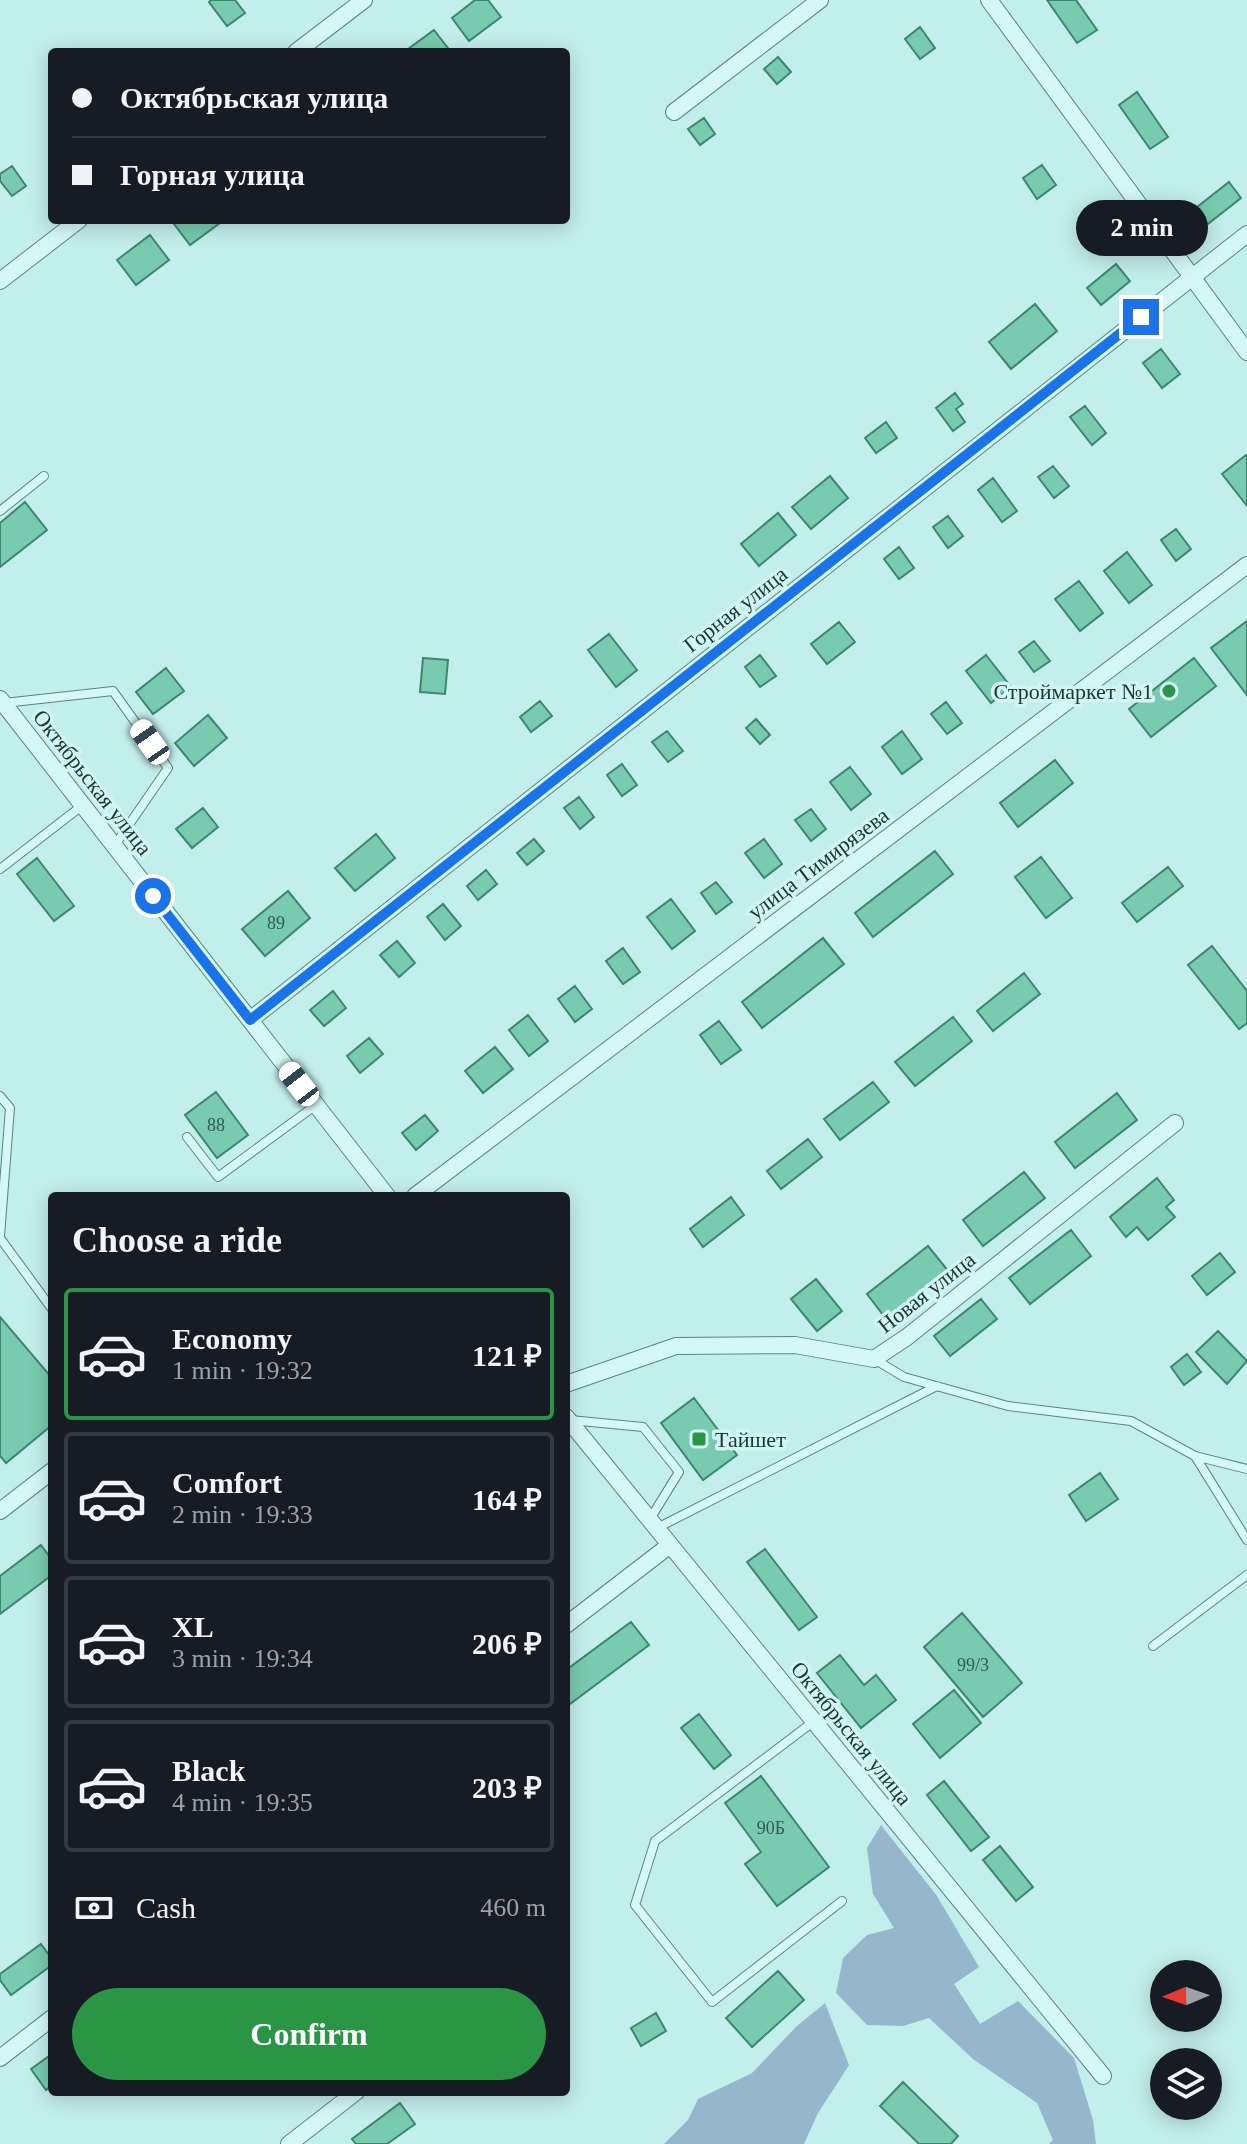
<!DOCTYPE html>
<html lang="en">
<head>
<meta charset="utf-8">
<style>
  body { margin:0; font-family:Georgia,serif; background:#20242c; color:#f1f3f6; height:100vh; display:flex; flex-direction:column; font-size:30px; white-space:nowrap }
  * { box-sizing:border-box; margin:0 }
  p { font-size:26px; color:#9ea1a6 }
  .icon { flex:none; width:44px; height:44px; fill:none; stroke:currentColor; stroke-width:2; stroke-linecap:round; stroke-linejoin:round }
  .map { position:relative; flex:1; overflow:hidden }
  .panel { position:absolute; left:48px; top:1192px; width:522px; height:904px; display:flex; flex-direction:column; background:#171b24; border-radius:8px; box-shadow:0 4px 20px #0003 }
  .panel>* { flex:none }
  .hud { position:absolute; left:48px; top:48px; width:522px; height:176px; border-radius:8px; box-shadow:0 4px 20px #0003; display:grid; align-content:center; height:176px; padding:0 24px; background:#171b24 }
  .needle { width:52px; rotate:268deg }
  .fabs { position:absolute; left:1150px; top:1960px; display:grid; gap:16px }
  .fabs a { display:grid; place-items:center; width:72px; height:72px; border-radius:50%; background:#171b24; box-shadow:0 4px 20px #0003; font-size:40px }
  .end { position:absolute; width:36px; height:36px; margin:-18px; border:10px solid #1a73e8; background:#fff; box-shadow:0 0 0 4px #fff }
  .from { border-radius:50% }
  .bubble { position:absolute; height:56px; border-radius:28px; background:#171b24; box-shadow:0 4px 20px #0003; font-size:26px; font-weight:800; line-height:56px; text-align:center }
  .car { position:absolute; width:24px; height:48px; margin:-24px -12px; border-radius:10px; box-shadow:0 0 6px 2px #0007; background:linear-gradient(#fff 24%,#345 0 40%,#fff 0 76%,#345 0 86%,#fff 0) }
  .hud b { display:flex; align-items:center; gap:28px; height:76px; font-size:30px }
  .hud b+b { border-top:2px solid #363941 }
  .hud i { width:20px; height:20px; background:#f1f3f6 }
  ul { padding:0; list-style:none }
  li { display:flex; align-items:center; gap:24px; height:132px; margin:0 16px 12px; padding:0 8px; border:4px solid #363941; border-radius:8px }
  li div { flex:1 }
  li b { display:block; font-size:30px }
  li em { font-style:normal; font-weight:800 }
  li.current { border-color:#2a9645 }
  li>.icon { width:72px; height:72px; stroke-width:1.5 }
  h2 { padding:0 24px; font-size:36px; line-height:96px }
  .pay { display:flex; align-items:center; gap:20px; height:88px; padding:0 24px; font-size:30px }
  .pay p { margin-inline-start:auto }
  .primary-button { display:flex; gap:16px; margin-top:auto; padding:16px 24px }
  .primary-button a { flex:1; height:92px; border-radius:48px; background:#2a9645; color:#fff; font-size:32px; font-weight:800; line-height:92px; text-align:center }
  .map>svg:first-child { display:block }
</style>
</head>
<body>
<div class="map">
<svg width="1247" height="2144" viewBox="0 0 1247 2144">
  <rect width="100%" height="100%" fill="#c2eeec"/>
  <!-- green -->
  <path fill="#96b7cb" d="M881 1825 937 1896 979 1967 954 1984 980 2024 1018 2001 1074 2058 1093 2120 1096 2144H1049L1053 2140 1037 2103 973 2059 929 2018 903 2026 867 2025 836 1993 843 1958 867 1935 894 1928 873 1894 867 1848Z
    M825 2003 849 2065 818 2113 804 2144H664L688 2120 698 2099 752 2073 797 2026Z"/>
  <!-- building -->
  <path fill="#78cbb0" stroke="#3f866e" stroke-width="2" d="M211 0H235L245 13 227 26 209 2Z
    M475 0H488L501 17 469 41 452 18Z
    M1047 0H1076L1097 30 1077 43Z
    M920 27 935 48 920 59 905 39Z
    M434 30 451 52H404Z
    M778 57 791 72 777 84 764 69Z
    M1137 92 1168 137 1150 149 1119 105Z
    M704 118 715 134 700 145 688 129Z
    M1042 165 1056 185 1037 199 1023 178Z
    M12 166 26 186 12 196 0 181V174Z
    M1229 182 1241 198 1204 227 1192 211Z
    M171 220H224L190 245Z
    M150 235 169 260 136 285 117 260Z
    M1116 264 1130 281 1101 305 1087 288Z
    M1035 304 1057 331 1011 369 989 342Z
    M1161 349 1180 374 1162 388 1143 363Z
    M955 393 963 404 956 409 965 422 953 431 936 408Z
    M1085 406 1106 433 1092 445 1070 417Z
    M886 422 897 438 876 453 865 438Z
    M1246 455 1247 457V506L1222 474Z
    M1053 466 1069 486 1054 498 1038 477Z
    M830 476 848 498 811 529 792 507Z
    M993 478 1017 511 1002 522 978 490Z
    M25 502 47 530 0 567V523Z
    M778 513 796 535 759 566 741 544Z
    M948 516 963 536 948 548 933 527Z
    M1176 529 1191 549 1176 561 1161 540Z
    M899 547 914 568 899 579 884 559Z
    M1127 552 1152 585 1129 603 1104 571Z
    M1079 581 1103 613 1080 631 1055 599Z
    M1247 621V695L1211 648Z
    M839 622 855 642 827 664 811 644Z
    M609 634 637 670 616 687 588 650Z
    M1034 641 1050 661 1034 672 1019 652Z
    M760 655 776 676 760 687 745 667Z
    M986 655 1011 687 991 703 966 671Z
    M423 658 448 660 445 694 420 692Z
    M1194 658 1216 686 1151 737 1129 709Z
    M166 668 184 691 153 714 136 692Z
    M540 701 552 716 531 732 520 717Z
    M946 702 962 723 947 734 931 714Z
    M208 715 227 738 194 766 175 743Z
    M756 719 770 735 760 744 746 728Z
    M667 731 683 751 668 762 652 742Z
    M902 731 922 759 902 774 882 747Z
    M1055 760 1073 783 1018 827 1000 803Z
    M622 764 637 785 622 796 607 775Z
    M850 767 871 794 851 810 830 782Z
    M579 797 594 817 580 829 564 808Z
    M203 808 218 827 192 848 176 829Z
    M811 809 826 829 811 841 795 820Z
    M376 834 395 858 355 891 335 868Z
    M534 839 544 851 527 865 517 853Z
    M764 839 782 864 764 878 745 853Z
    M935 851 953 874 873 937 855 913Z
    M1041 857 1072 898 1046 918 1015 877Z
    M37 858 74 906 54 921 17 874Z
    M1168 867 1183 886 1137 922 1122 903Z
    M486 870 497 884 478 900 467 886Z
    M716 882 732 902 716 914 701 893Z
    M288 891 310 918 265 956 242 929Z
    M671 899 695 931 672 949 647 917Z
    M443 904 461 926 445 940 427 917Z
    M823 938 844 964 762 1028 742 1002Z
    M397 941 415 963 399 977 380 955Z
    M1212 946 1247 991V1023L1239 1029 1188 965Z
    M623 948 640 972 623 984 606 961Z
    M1024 973 1040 994 993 1031 977 1011Z
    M575 986 592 1009 575 1022 558 999Z
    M333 991 346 1008 324 1026 310 1010Z
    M528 1015 548 1041 529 1056 509 1030Z
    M953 1017 972 1041 915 1086 895 1062Z
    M719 1021 741 1050 721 1064 700 1035Z
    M369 1038 383 1054 360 1073 347 1056Z
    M495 1047 513 1069 483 1093 465 1071Z
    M873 1082 889 1102 840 1140 824 1119Z
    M216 1092 248 1135 217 1158 185 1115Z
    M1117 1093 1137 1120 1075 1168 1055 1142Z
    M425 1115 438 1131 416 1150 402 1133Z
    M808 1139 822 1157 781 1189 767 1171Z
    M1024 1172 1045 1198 983 1246 963 1220Z
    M1157 1178 1174 1200 1166 1207 1175 1217 1148 1240 1137 1227 1126 1237 1110 1217Z
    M731 1197 744 1215 703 1247 690 1229Z
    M1071 1230 1091 1256 1030 1304 1009 1278Z
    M928 1246 949 1272 887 1320 867 1294Z
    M1220 1253 1235 1272 1207 1295 1192 1276Z
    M816 1279 842 1311 817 1331 791 1299Z
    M981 1299 997 1319 950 1356 934 1336Z
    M0 1317 52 1378V1425L6 1463 0 1456Z
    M1218 1331 1247 1361 1227 1384 1196 1352Z
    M1187 1354 1201 1372 1184 1385 1171 1367Z
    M694 1398 737 1455 703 1480 661 1423Z
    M1100 1473 1118 1499 1086 1521 1069 1495Z
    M41 1545 52 1560V1575L0 1614V1576Z
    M765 1549 817 1617 799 1630 747 1562Z
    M962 1613 1022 1683 983 1717 924 1647Z
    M631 1622 649 1645 566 1707V1670Z
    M840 1655 864 1685 876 1675 896 1700 861 1728 817 1673Z
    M954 1690 981 1723 940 1758 913 1724Z
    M699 1714 731 1755 714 1769 681 1728Z
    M761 1776 829 1867 777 1906 745 1864 761 1852 725 1803Z
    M944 1781 989 1837 971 1851 927 1795Z
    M1000 1846 1033 1887 1016 1901 983 1860Z
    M41 1944 52 1959V1965L11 1995 0 1980V1974Z
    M778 1971 804 2000 752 2047 726 2018Z
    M656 2013 666 2031 641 2046 631 2028Z
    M52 2054V2085L46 2090 31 2069Z
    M903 2082 958 2136 951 2144H919L880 2106Z
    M400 2103 415 2124 387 2144H356L352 2139Z"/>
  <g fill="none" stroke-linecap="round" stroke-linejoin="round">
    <!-- lane casing -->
    <g stroke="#59877e" stroke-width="10">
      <path id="lane" d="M0 511 44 476
        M4 703 113 691 168 768 115 845
        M0 869 83 805
        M0 1096 10 1108 0 1236
        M187 1137 218 1177 316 1105
        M0 1238 52 1309
        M874 1359 904 1377 1008 1406 1131 1421 1195 1456 1247 1469
        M570 1420 643 1427 679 1472 650 1519
        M1195 1456 1247 1540
        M657 1528 937 1386
        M1153 1646 1247 1575
        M813 1722 655 1841 635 1905 712 2002 842 1901"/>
    </g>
    <!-- street casing -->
    <g stroke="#59877e" stroke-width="18">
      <path id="street" d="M989 0 1247 352
        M296 52 364 0
        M674 112 820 0
        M0 281 79 220
        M0 699 387 1196
        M250 1020 1247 234
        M415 1196 1247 565
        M566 1384 676 1346 795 1345 874 1359 907 1337 1175 1123
        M566 1417 1103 2076
        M0 1511 52 1471
        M566 1625 670 1545
        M0 2058 52 2018
        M289 2144 356 2092"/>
    </g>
    <!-- lane -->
    <use href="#lane" stroke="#d5f8f7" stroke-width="8"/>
    <!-- street -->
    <use href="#street" stroke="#d5f8f7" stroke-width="16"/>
  </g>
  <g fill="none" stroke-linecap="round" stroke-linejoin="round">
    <!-- route -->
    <path stroke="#1a73e8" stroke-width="10" d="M153 896 250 1020 1141 317"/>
  </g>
  <!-- markers -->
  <g fill="#2a9645" stroke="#d1f5f4" stroke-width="3">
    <circle cx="1169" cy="691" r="8"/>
    <rect x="691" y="1431" width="16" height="16" rx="4"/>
  </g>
  <g text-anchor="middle" stroke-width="7" stroke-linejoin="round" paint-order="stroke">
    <!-- number labels -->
    <g font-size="18" fill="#345c50">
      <text x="276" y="929">89</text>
      <text x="216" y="1131">88</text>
      <text x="973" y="1671">99/3</text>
      <text x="771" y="1834">90Б</text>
    </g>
    <!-- street labels -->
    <g font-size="22" fill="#1d3730" stroke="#d1f5f4">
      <text transform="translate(735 609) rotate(-38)" y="8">Горная улица</text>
      <text transform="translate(93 782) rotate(52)" y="8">Октябрьская улица</text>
      <text transform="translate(818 863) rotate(-37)" y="8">улица Тимирязева</text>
      <text transform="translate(926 1292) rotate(-38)" y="8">Новая улица</text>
      <text transform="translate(852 1733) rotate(51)" y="8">Октябрьская улица</text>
    </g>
    <!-- poi labels -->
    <g font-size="22" fill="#1d3730" stroke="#d1f5f4" text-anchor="end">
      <text x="1153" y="699">Строймаркет №1</text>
      <text x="715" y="1447" text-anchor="start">Тайшет</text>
    </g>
  </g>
</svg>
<div class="fabs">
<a><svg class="needle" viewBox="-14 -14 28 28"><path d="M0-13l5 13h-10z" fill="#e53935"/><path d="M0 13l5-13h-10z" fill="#9ea1a6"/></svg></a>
<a><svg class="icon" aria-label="layers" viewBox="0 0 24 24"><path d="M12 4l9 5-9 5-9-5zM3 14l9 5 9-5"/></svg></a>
</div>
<i class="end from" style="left:153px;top:896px"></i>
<i class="end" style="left:1141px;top:317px"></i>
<div class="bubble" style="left:1076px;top:200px;width:132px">2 min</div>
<i class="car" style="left:150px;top:742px;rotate:325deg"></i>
<i class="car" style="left:299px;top:1084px;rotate:322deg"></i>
<div class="hud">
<b><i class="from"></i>Октябрьская улица</b>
<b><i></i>Горная улица</b>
</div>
<section class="panel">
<h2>Choose a ride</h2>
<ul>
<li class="current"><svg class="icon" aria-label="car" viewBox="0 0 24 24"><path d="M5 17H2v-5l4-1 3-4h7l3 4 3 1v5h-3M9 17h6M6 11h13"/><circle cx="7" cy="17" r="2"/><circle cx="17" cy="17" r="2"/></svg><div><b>Economy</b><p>1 min · 19:32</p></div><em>121 ₽</em></li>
<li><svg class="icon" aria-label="car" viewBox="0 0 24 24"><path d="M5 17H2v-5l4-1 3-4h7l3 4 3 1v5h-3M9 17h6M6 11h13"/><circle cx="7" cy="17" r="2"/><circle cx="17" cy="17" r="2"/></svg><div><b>Comfort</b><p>2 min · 19:33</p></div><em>164 ₽</em></li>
<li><svg class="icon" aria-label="car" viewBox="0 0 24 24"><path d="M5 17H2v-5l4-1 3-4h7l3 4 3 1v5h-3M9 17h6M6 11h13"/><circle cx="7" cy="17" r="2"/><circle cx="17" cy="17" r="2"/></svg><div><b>XL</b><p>3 min · 19:34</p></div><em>206 ₽</em></li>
<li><svg class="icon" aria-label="car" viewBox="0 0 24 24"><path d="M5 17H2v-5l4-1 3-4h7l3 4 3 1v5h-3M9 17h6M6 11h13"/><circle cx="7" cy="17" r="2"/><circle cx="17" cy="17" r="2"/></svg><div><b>Black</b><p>4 min · 19:35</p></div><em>203 ₽</em></li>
</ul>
<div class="pay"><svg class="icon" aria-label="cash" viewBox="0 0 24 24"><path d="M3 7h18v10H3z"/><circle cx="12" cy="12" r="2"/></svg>Cash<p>460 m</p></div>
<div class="primary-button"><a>Confirm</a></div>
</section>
</div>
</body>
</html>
